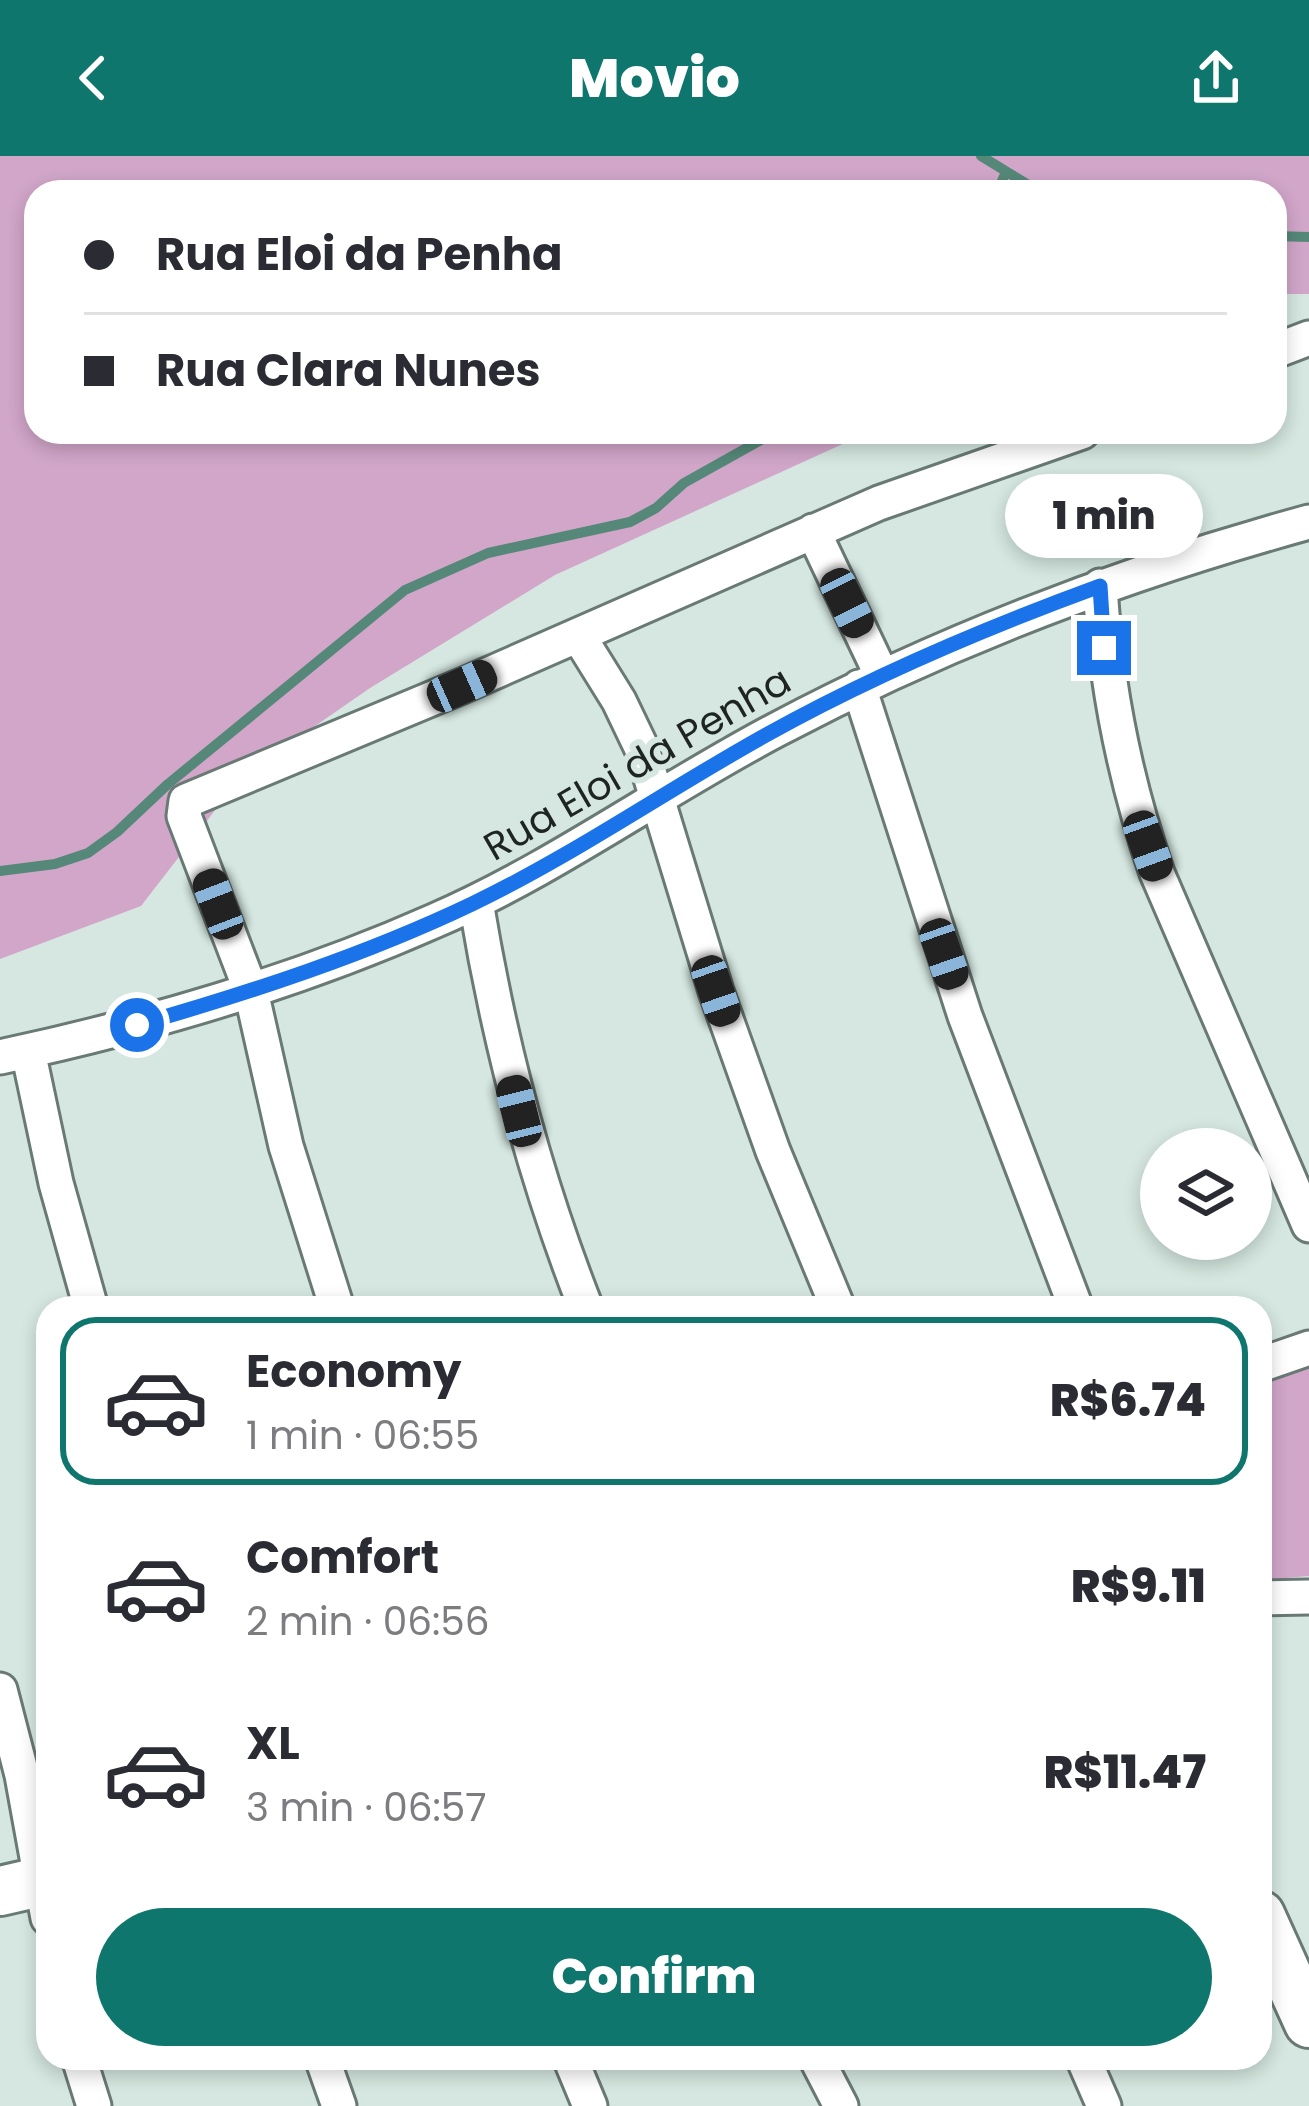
<!DOCTYPE html>
<html lang="en">
<head>
<meta charset="utf-8">
<style>
  body { margin:0; font-family:Poppins,sans-serif; background:#f7f7f7; color:#2b2b33; height:100vh; display:flex; flex-direction:column; font-size:45px; white-space:nowrap }
  * { box-sizing:border-box; margin:0 }
  p { font-size:39px; color:#7c7c81 }
  .icon { flex:none; width:66px; height:66px; fill:none; stroke:currentColor; stroke-width:2; stroke-linecap:round; stroke-linejoin:round }
  .map { position:relative; flex:1; overflow:hidden }
  .panel { position:absolute; left:36px; top:1140px; width:1236px; height:774px; display:flex; flex-direction:column; background:#fff; border-radius:36px; box-shadow:0 6px 18px #0003 }
  .panel>* { flex:none }
  .hud { position:absolute; left:24px; top:24px; width:1263px; height:264px; border-radius:36px; box-shadow:0 6px 18px #0003; display:grid; align-content:center; height:264px; padding:0 60px; background:#fff }
  .buttons { position:absolute; left:1140px; top:972px; display:grid; gap:24px }
  .buttons a { display:grid; place-items:center; width:132px; height:132px; border-radius:50%; background:#fff; box-shadow:0 6px 18px #0003; font-size:60px }
  .end { position:absolute; width:54px; height:54px; margin:-27px; border:15px solid #1a73e8; background:#fff; box-shadow:0 0 0 6px #fff }
  .from { border-radius:50% }
  .bubble { position:absolute; height:84px; border-radius:42px; background:#fff; box-shadow:0 6px 18px #0003; font-size:39px; font-weight:800; line-height:84px; text-align:center }
  .car { position:absolute; width:36px; height:72px; margin:-36px -18px; border-radius:15px; box-shadow:0 0 9px 3px #0007; background:linear-gradient(#222 24%,#8ab4d8 0 40%,#222 0 76%,#8ab4d8 0 86%,#222 0) }
  .hud b { display:flex; align-items:center; gap:42px; height:114px; font-size:45px }
  .hud b+b { border-top:3px solid #e1e1e2 }
  .hud i { width:30px; height:30px; background:#2b2b33 }
  ul { padding:21px 0 0; list-style:none }
  li { display:flex; align-items:center; gap:36px; height:168px; margin:0 24px 18px; padding:0 36px; border:6px solid transparent; border-radius:36px }
  li div { flex:1 }
  li b { display:block; font-size:45px }
  li em { font-style:normal; font-weight:800 }
  li.on { border-color:#0f766e }
  li>.icon { width:108px; height:108px; stroke-width:1.5 }
  .action { display:flex; gap:24px; margin-top:auto; padding:24px 60px }
  .action a { flex:1; height:138px; border-radius:72px; background:#0f766e; color:#fff; font-size:48px; font-weight:800; line-height:138px; text-align:center }
  header { display:flex; justify-content:space-between; align-items:center; height:156px; padding:0 60px; background:#0f766e; color:#fff; font-size:54px; font-weight:800 }
  .map>svg:first-child { display:block }
</style>
</head>
<body>
<header><svg class="icon" aria-label="back" viewBox="0 0 24 24"><path d="M15 5l-7 7 7 7"/></svg>Movio<svg class="icon" aria-label="share" viewBox="0 0 24 24"><path d="M12 15V3M7 8l5-5 5 5M5 13v7h14v-7"/></svg></header>
<div class="map">
<svg width="1309" height="1950" viewBox="0 0 1309 1950">
  <rect width="100%" height="100%" fill="#d5e7e0"/>
  <!-- green -->
  <path fill="#d1a6c9" d="M0 0H1309V138H1275V36H36V276H869L555 419 370 532 240 622 141 750 0 803Z
    M1309 1206V1420L1260 1424V1222Z"/>
  <g fill="none" stroke-linecap="round" stroke-linejoin="round">
    <!-- stream -->
    <path stroke="#558878" stroke-width="10" d="M981 0 1040 36
      M997 36 1006 16
      M1275 80 1309 81
      M0 715 55 708 88 697 117 676 168 628 405 434 488 397 630 366 656 352 684 327 775 276"/>
    <!-- street casing -->
    <g stroke="#697974" stroke-width="39">
      <path id="street" d="M1275 195 1309 182
        M813 375 882 520
        M1100 430C1106 530 1124 622 1157 717L1309 1069
        M578 479 619 545 642 593 716 835 773 995 838 1152
        M859 531 965 860 1076 1152
        M476 746C499 886 534 1020 586 1152
        M28 895 56 1027 91 1152
        M0 901C149 869 294 827 434 765 554 713 660 635 776 574 946 484 1123 417 1309 366
        M337 1152 286 990 251 835 184 660 186 645 462 530 879 347 1082 276
        M1260 1209 1309 1192
        M1260 1442 1309 1441
        M0 1534 22 1619 48 1762
        M79 1902 94 1950
        M322 1902 339 1950
        M570 1902 590 1950
        M816 1902 841 1950
        M1083 1902 1104 1950"/>
    </g>
    <!-- secondary casing -->
    <g stroke="#697974" stroke-width="54">
      <path id="secondary" d="M0 1735 48 1724
        M1260 1759 1309 1867"/>
    </g>
    <!-- street -->
    <use href="#street" stroke="#fff" stroke-width="33"/>
    <!-- secondary -->
    <use href="#secondary" stroke="#fff" stroke-width="48"/>
  </g>
  <g fill="none" stroke-linecap="round" stroke-linejoin="round">
    <!-- route -->
    <path stroke="#1a73e8" stroke-width="15" d="M137 869C252 836 365 799 472 748 574 699 667 634 766 579 872 520 985 472 1100 430L1104 492"/>
  </g>
  <g text-anchor="middle" stroke-width="12" stroke-linejoin="round" paint-order="stroke">
    <!-- street labels -->
    <g font-size="39" fill="#1d2421" stroke="#d5e7e0">
      <text transform="translate(637 607) rotate(-30)" y="14">Rua Eloi da Penha</text>
    </g>
  </g>
</svg>
<div class="buttons">
<a><svg class="icon" aria-label="layers" viewBox="0 0 24 24"><path d="M12 4l9 5-9 5-9-5zM3 14l9 5 9-5"/></svg></a>
</div>
<i class="end from" style="left:137px;top:869px"></i>
<i class="end" style="left:1104px;top:492px"></i>
<div class="bubble" style="left:1005px;top:318px;width:198px">1 min</div>
<i class="car" style="left:847px;top:447px;rotate:154deg"></i>
<i class="car" style="left:462px;top:530px;rotate:66deg"></i>
<i class="car" style="left:1148px;top:690px;rotate:160deg"></i>
<i class="car" style="left:218px;top:748px;rotate:339deg"></i>
<i class="car" style="left:944px;top:798px;rotate:161deg"></i>
<i class="car" style="left:716px;top:835px;rotate:161deg"></i>
<i class="car" style="left:519px;top:955px;rotate:346deg"></i>
<div class="hud">
<b><i class="from"></i>Rua Eloi da Penha</b>
<b><i></i>Rua Clara Nunes</b>
</div>
<section class="panel">
<ul>
<li class="on"><svg class="icon" aria-label="car" viewBox="0 0 24 24"><path d="M5 17H2v-5l4-1 3-4h7l3 4 3 1v5h-3M9 17h6M6 11h13"/><circle cx="7" cy="17" r="2"/><circle cx="17" cy="17" r="2"/></svg><div><b>Economy</b><p>1 min · 06:55</p></div><em>R$6.74</em></li>
<li><svg class="icon" aria-label="car" viewBox="0 0 24 24"><path d="M5 17H2v-5l4-1 3-4h7l3 4 3 1v5h-3M9 17h6M6 11h13"/><circle cx="7" cy="17" r="2"/><circle cx="17" cy="17" r="2"/></svg><div><b>Comfort</b><p>2 min · 06:56</p></div><em>R$9.11</em></li>
<li><svg class="icon" aria-label="car" viewBox="0 0 24 24"><path d="M5 17H2v-5l4-1 3-4h7l3 4 3 1v5h-3M9 17h6M6 11h13"/><circle cx="7" cy="17" r="2"/><circle cx="17" cy="17" r="2"/></svg><div><b>XL</b><p>3 min · 06:57</p></div><em>R$11.47</em></li>
</ul>
<div class="action"><a>Confirm</a></div>
</section>
</div>
</body>
</html>
